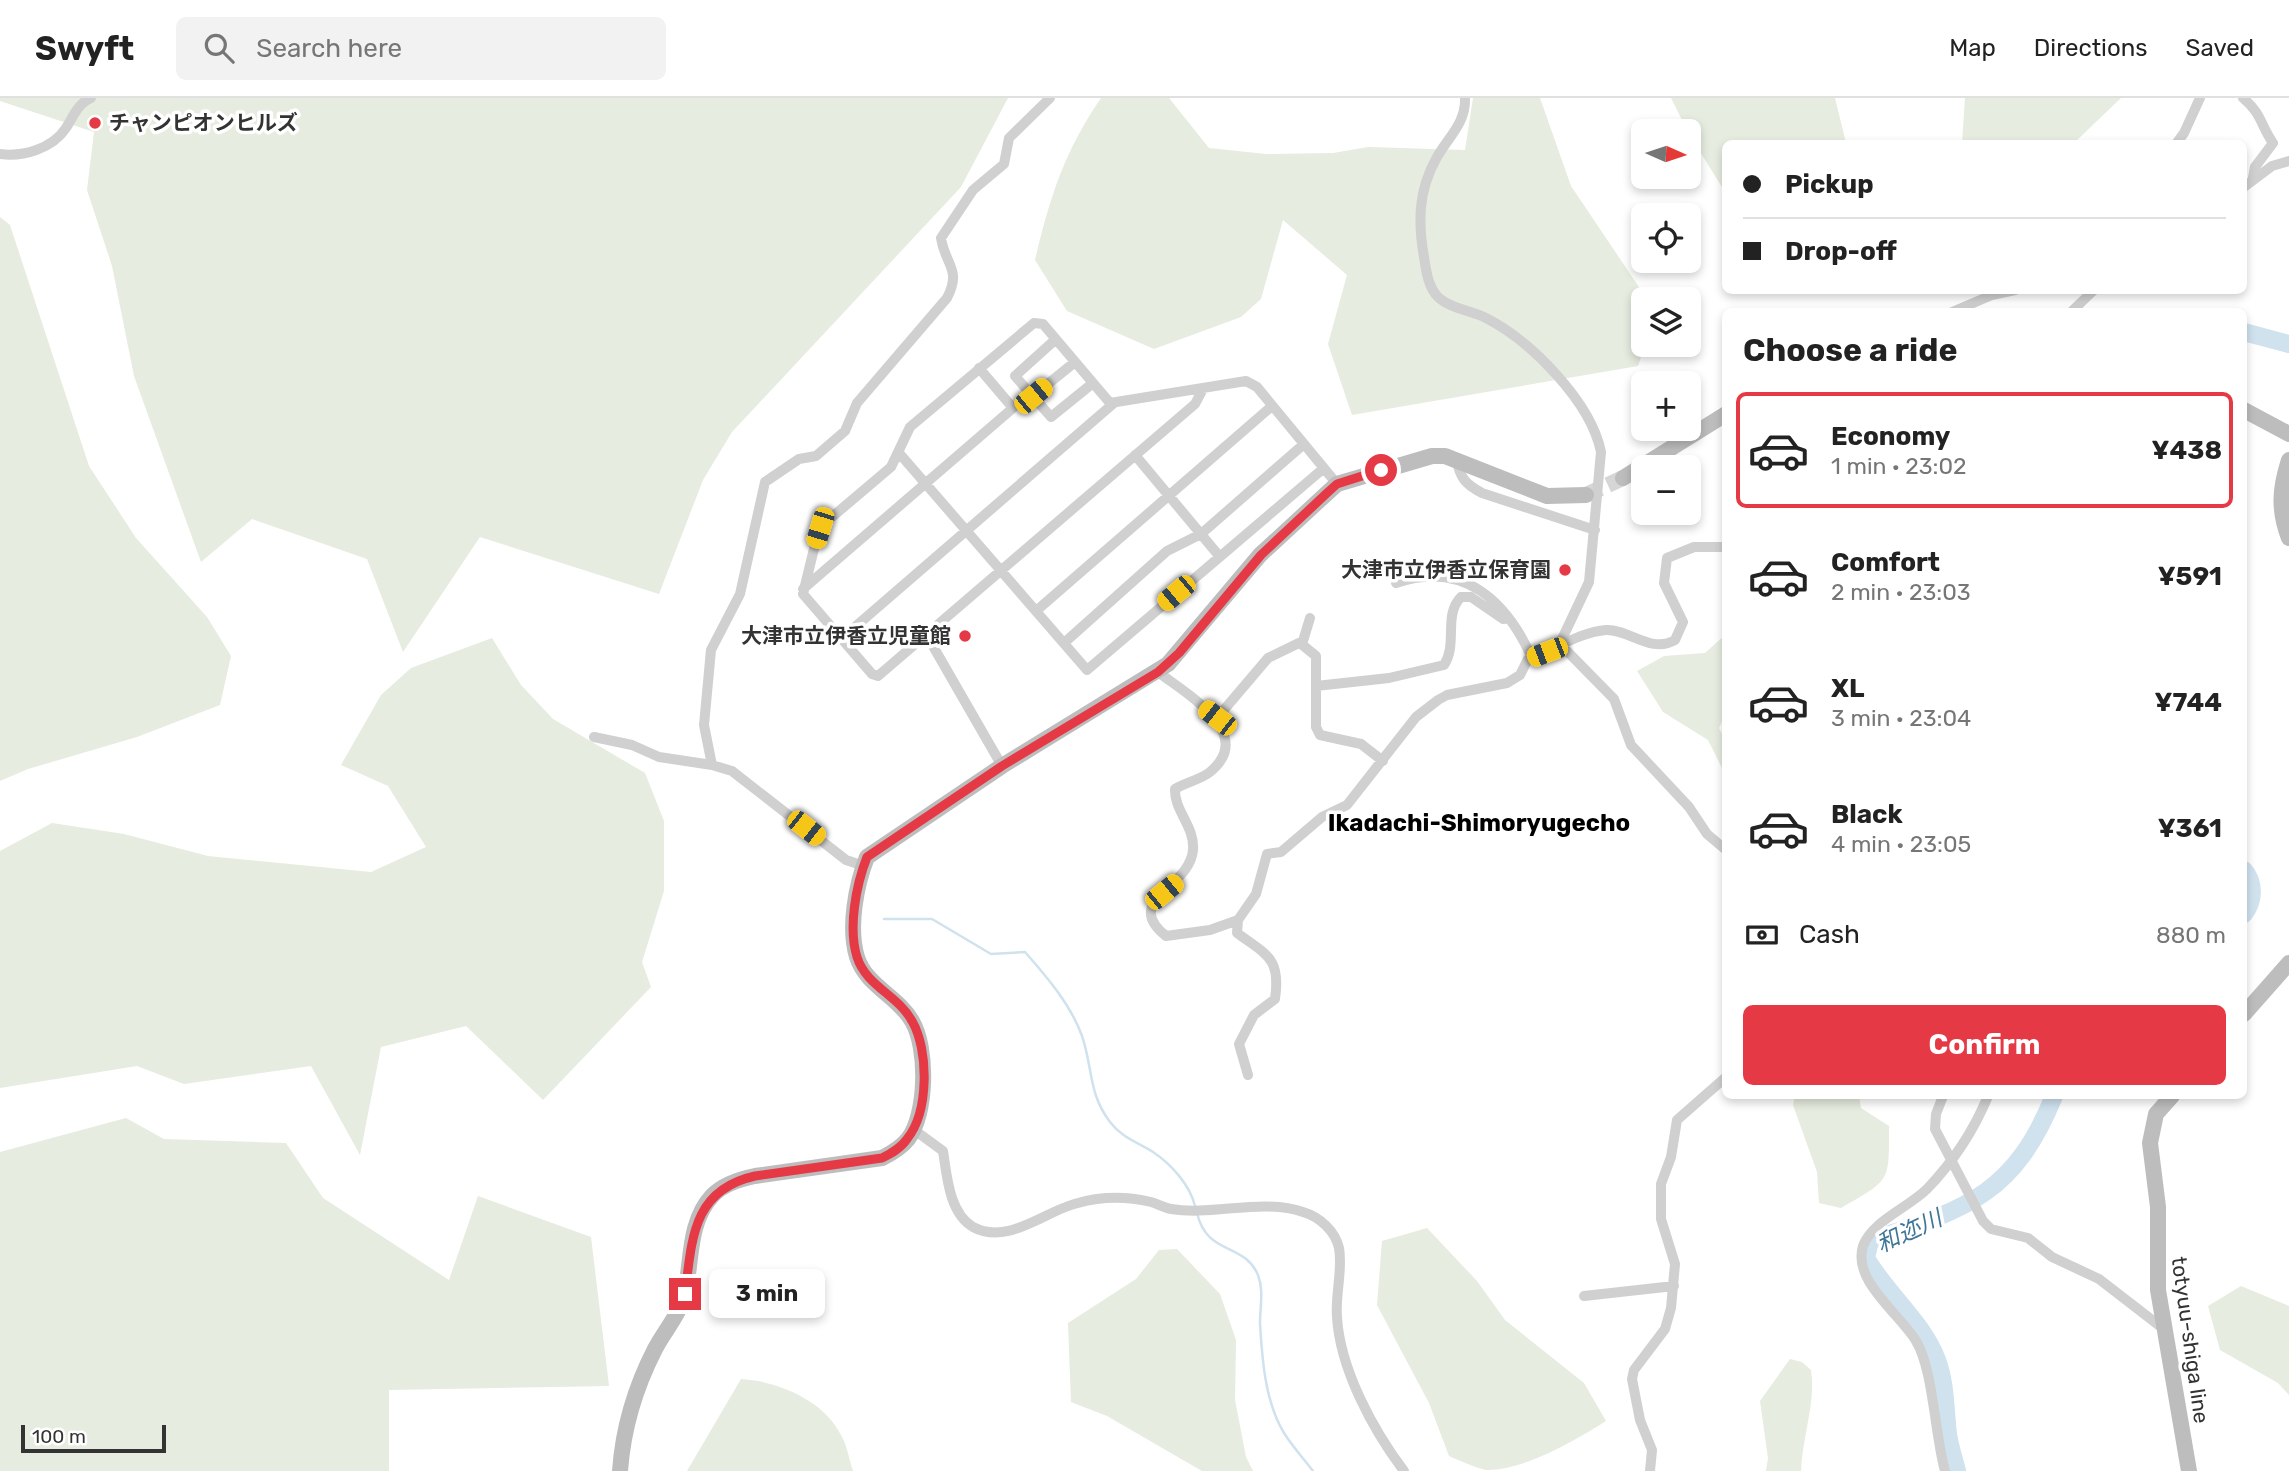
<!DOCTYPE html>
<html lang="en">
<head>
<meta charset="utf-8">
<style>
  body { margin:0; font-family:Rubik,"Noto Sans JP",sans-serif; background:#f2f2f2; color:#222; height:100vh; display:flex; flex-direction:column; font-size:26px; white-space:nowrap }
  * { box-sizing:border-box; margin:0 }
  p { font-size:23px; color:#767676 }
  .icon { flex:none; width:38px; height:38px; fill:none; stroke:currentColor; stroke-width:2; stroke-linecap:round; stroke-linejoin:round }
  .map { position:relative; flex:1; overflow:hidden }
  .details { position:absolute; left:1722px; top:210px; width:525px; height:791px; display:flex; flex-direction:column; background:#fff; border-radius:10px; box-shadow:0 4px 10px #0003 }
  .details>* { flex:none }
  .hud { position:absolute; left:1722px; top:42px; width:525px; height:154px; border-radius:10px; box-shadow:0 4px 10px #0003; display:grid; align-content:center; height:154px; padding:0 21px; background:#fff }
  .needle { width:46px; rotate:93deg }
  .fabs { position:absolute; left:1631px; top:21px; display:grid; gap:14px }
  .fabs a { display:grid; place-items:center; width:70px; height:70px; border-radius:10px; background:#fff; box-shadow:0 4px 10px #0003; font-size:35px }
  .scale { position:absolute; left:21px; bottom:18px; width:145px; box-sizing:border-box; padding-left:7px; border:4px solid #333; border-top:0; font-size:19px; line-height:24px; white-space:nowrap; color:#333; -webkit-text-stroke:5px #fff; paint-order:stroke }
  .end { position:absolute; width:32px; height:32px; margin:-16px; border:9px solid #e63946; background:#fff; box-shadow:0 0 0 4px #fff }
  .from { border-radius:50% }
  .bubble { position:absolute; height:49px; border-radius:10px; background:#fff; box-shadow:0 4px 10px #0003; font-size:23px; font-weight:700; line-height:49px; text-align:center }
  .car { position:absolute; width:21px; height:42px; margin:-21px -10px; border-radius:9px; box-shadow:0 0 5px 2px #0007; background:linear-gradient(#f5c518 24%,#345 0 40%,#f5c518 0 76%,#345 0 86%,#f5c518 0) }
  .hud b { display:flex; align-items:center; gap:24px; height:66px; font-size:26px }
  .hud b+b { border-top:2px solid #e0e0e0 }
  .hud i { width:18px; height:18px; background:#222 }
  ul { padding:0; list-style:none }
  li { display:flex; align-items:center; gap:21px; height:116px; margin:0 14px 10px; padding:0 7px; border:4px solid transparent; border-radius:10px }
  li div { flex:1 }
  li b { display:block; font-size:26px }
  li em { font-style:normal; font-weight:700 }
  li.on { border-color:#e63946 }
  li>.icon { width:63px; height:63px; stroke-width:1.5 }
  h2 { padding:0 21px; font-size:32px; line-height:84px }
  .pay { display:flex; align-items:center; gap:18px; height:77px; padding:0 21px; font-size:26px }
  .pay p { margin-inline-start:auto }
  .cta { display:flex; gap:14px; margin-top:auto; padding:14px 21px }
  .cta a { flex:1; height:80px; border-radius:10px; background:#e63946; color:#fff; font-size:28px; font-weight:700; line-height:80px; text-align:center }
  header { display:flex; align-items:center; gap:42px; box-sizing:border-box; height:98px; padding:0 35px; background:#fff; border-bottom:2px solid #e0e0e0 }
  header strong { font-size:33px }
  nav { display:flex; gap:38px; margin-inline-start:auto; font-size:24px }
  .search { width:490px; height:63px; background:#f2f2f2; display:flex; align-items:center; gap:18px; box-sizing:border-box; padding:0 24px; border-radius:10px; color:#767676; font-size:26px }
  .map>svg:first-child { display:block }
</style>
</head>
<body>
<header>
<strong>Swyft</strong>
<div class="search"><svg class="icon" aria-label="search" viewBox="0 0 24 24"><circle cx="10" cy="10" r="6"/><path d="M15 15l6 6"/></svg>Search here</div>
<nav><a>Map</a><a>Directions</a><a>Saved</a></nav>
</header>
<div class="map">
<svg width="2289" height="1373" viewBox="0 0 2289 1373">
  <rect width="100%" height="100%" fill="#fff"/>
  <!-- green -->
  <path fill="#e6ecdf" d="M0 0H1008L961 89 732 334 703 382 659 496 480 439 403 554 367 461 252 421 201 464 134 278 112 168 87 92 94 34 0 3Z
    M1101 0H1169L1209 50 1266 56 1333 55 1368 49 1465 52 1473 0H1540L1571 88 1647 201H1643L1645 247 1638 268 1352 317 1328 246 1347 177 1283 122 1261 201 1241 219 1154 251 1067 213 1035 162C1050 99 1064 54 1101 0Z
    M1671 0H1835L1846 45 1726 46 1725 94 1689 36Z
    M1965 0H2121L2074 45H1962Z
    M0 119 10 127 89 368 136 440 207 519 231 558 220 607 137 639 28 671 0 683Z
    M1725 537V617L1719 630 1725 642V676L1708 642 1663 614 1637 573 1664 558 1705 555Z
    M492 540 521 587 553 621 645 675 664 723V793L642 864 651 889 543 1002 466 928 381 949 360 1057 311 968 184 986 137 968 0 990V753L52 725 124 736 208 758 371 774 426 749 388 688 341 667 381 597 411 570Z
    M1795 998H1859L1861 1010 1889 1028C1889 1085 1891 1081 1841 1110L1819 1105 1817 1074 1793 1007Z
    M126 1020 164 1041 286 1045 323 1100 449 1182 478 1098 591 1139 609 1288 389 1292V1373H0V1054Z
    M1427 1130 1477 1183 1505 1222 1584 1285 1606 1323C1576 1342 1523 1373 1486 1372 1473 1369 1461 1363 1449 1358L1429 1305 1377 1207 1382 1143Z
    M1177 1151 1220 1196 1236 1242 1235 1302 1246 1359 1253 1373H1202L1107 1318 1071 1304 1068 1225 1136 1181 1159 1152Z
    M2241 1188 2289 1208V1297L2278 1285 2220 1252 2208 1208Z
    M1790 1261 1802 1264 1811 1272C1816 1306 1802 1339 1801 1373H1766L1768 1360 1760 1303Z
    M741 1281C777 1283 824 1302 841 1337 847 1347 849 1361 853 1373H687Z"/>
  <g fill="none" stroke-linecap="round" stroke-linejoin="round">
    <!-- stream -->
    <path stroke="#cfe2ee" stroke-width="2.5" d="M884 821H932L991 856 1025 854C1047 879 1071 907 1082 938 1093 970 1088 995 1110 1024 1122 1040 1137 1044 1153 1054 1171 1066 1190 1087 1195 1108
      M1197 1115C1207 1158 1244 1144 1258 1177 1264 1193 1260 1208 1260 1225 1262 1260 1265 1304 1284 1335 1292 1348 1304 1361 1313 1373"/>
    <!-- river -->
    <path stroke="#cfe2ee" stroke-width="18" d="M2244 234 2289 246
      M2244 772C2255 785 2254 803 2244 816
      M1957 1373C1954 1361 1950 1349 1948 1336 1945 1311 1946 1286 1937 1262 1923 1224 1886 1195 1866 1160L1869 1147 1875 1141C1968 1110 2014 1096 2054 998"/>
    <!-- secondary-tunnel -->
    <path stroke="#d6d6d6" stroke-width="16" stroke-dasharray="16 8" stroke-linecap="butt" d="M1586 397 1623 380"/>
    <!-- street -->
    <path stroke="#d0d0d0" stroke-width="10" d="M1465 0C1466 26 1447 40 1436 61 1418 93 1418 125 1424 159 1426 172 1428 189 1438 199 1449 210 1472 213 1486 220 1531 243 1591 304 1601 354L1589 484 1562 541V548L1614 601 1631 647 1689 709 1707 736 1726 752
      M2243 0C2262 16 2260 26 2273 45L2255 69 2253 80
      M2176 46 2184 35 2200 0
      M0 56C23 59 52 51 66 30 73 19 78 5 91 0
      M2244 89 2272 68 2289 63
      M1952 214 1992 197 2015 192
      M2071 214 2094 192
      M1056 241 1015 278 1051 319 1093 285
      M1203 291 1195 306 878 578 872 576 803 496 819 430 891 369 910 329 1034 225 1043 226 1110 305 1246 283 1257 289 1337 386
      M1033 298 1075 264
      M899 355 1087 572 1324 370
      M1135 357 1220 459
      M1456 360C1460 380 1465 386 1482 395L1595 432
      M1396 485C1463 462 1506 502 1532 560
      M803 491 1013 310 979 270
      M1036 513 1272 308
      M926 536 1002 668
      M841 541 1114 305
      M1064 545 1167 453 1201 436 1304 346
      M1300 545 1316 558V629L1320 637 1361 646 1383 663
      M1158 574C1185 595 1257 635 1210 674 1200 682 1186 684 1175 691 1174 713 1195 728 1193 752 1190 790 1121 802 1166 838L1210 832 1238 822
      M1316 588 1389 580 1444 567C1458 546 1443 517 1461 499H1471L1503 521 1508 520
      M1217 620 1268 560 1303 543 1310 520
      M594 639 632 647 659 659 712 667
      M864 768 846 762 732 673 712 667 704 627 711 552 740 496 765 384 799 361 816 358 845 333 857 305 947 200C962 171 945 167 941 140L973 92 1004 66 1009 40 1050 0
      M1248 977 1239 946 1254 917 1275 901C1281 860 1267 857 1237 835L1238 822 1256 796 1267 756 1281 754 1322 719 1347 707 1416 619 1438 602 1447 597 1507 585 1520 577 1528 561C1552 553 1580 534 1606 532 1629 531 1651 556 1675 542L1683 524 1664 485 1667 460 1694 449H1726
      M1943 998 1936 1016 1935 1031 1983 1123 1991 1131 2028 1140 2052 1159 2099 1181 2165 1232
      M917 1034 943 1053C947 1078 949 1115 973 1129 1008 1148 1044 1113 1078 1105 1103 1098 1125 1098 1151 1104 1158 1106 1164 1110 1171 1111 1213 1118 1262 1100 1303 1114 1320 1119 1335 1133 1339 1150 1343 1172 1335 1197 1337 1219 1340 1271 1373 1332 1404 1373
      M1584 1198 1674 1188
      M1650 1373 1652 1352 1640 1322 1632 1281 1634 1272 1665 1231 1671 1210 1675 1166 1661 1121V1086L1671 1059 1677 1022 1726 979
      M1945 1373C1935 1338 1933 1270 1916 1243 1900 1216 1852 1183 1863 1148 1872 1123 1909 1109 1927 1091 1952 1065 1974 1032 1988 998"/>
    <!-- secondary -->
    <path stroke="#bdbdbd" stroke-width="16" d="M2244 312 2289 336
      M2289 362C2280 390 2278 412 2289 440
      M1623 380 1726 316
      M2244 916 2289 865
      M2172 998 2156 1016 2150 1045 2158 1109V1192L2189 1373
      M620 1373C623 1331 636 1288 655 1251 665 1232 680 1216 685 1195 692 1163 688 1124 712 1098 723 1086 740 1081 755 1078L882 1060C892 1055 901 1050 908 1041 927 1016 928 950 912 923 898 898 866 888 857 859 848 830 856 787 867 759L1002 668 1168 566 1260 457 1337 386 1432 358H1445L1547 398 1586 397"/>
  </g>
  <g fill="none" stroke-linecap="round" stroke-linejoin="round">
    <!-- route -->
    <path stroke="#e63946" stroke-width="9" d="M685 1196C692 1142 692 1092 755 1078L882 1060C892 1055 901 1050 907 1041 929 1014 929 952 912 923 898 897 866 888 857 859 848 830 856 787 867 759L1002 668 1158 574 1179 555 1261 457 1327 395 1337 386 1381 372"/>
  </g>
  <!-- markers -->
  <g fill="#e63946" stroke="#fff" stroke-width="2.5">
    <circle cx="95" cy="25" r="7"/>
    <circle cx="1565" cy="472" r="7"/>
    <circle cx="965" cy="538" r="7"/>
  </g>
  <g text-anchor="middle" stroke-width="7" stroke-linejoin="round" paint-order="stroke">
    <!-- poi labels -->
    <g font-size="21" font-weight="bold" fill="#333" stroke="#fff" text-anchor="end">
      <text x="109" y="32" text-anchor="start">チャンピオンヒルズ</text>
      <text x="1551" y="479">大津市立伊香立保育園</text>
      <text x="951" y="545">大津市立伊香立児童館</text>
    </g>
    <!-- street labels -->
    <g font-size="21" fill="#333" stroke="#fff">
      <text transform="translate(2190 1242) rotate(82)" y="7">totyuu-shiga line</text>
    </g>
    <!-- water labels -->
    <g font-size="23" font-style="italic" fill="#3f7597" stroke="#fff">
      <text transform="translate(1909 1133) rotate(-25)" y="8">和迩川</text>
    </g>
    <!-- quarter labels -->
    <g font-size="24" font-weight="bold" fill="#000" stroke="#fff">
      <text x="1479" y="733">Ikadachi-Shimoryugecho</text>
    </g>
  </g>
</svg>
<div class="fabs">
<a><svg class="needle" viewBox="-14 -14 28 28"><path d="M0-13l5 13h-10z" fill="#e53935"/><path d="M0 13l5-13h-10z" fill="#767676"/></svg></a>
<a><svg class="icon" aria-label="locate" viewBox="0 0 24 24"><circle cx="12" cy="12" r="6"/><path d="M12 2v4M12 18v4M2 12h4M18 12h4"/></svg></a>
<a><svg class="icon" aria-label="layers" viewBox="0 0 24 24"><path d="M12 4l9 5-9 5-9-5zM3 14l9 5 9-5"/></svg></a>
<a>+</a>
<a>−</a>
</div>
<div class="scale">100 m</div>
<i class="end from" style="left:1381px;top:372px"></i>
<i class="end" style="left:685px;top:1196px"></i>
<div class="bubble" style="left:709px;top:1171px;width:116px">3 min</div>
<i class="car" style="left:1033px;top:298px;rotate:50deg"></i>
<i class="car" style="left:820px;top:430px;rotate:197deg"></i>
<i class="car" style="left:1176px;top:495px;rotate:230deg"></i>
<i class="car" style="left:1547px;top:554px;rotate:249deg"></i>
<i class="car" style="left:1217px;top:620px;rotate:308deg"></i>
<i class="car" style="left:806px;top:730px;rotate:128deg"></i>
<i class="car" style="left:1164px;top:794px;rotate:51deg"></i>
<div class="hud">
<b><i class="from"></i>Pickup</b>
<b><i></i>Drop-off</b>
</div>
<section class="details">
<h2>Choose a ride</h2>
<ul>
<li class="on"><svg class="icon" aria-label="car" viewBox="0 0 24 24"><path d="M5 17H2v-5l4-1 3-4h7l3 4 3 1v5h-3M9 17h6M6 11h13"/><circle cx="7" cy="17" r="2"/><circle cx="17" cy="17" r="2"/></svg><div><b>Economy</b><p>1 min · 23:02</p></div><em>¥438</em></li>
<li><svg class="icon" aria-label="car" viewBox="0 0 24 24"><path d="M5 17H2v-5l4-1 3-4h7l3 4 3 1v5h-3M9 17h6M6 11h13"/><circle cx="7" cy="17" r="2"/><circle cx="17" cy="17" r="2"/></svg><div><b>Comfort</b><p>2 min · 23:03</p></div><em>¥591</em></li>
<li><svg class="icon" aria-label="car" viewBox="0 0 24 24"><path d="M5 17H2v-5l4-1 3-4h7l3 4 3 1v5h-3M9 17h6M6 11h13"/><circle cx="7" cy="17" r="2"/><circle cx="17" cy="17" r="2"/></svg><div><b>XL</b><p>3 min · 23:04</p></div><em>¥744</em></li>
<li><svg class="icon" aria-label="car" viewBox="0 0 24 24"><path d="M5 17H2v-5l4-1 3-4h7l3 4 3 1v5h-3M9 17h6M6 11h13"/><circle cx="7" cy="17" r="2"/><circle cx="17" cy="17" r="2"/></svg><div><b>Black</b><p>4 min · 23:05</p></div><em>¥361</em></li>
</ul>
<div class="pay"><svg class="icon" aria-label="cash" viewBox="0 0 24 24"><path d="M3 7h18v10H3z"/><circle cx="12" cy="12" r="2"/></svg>Cash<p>880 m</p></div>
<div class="cta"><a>Confirm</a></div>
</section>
</div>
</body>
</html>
